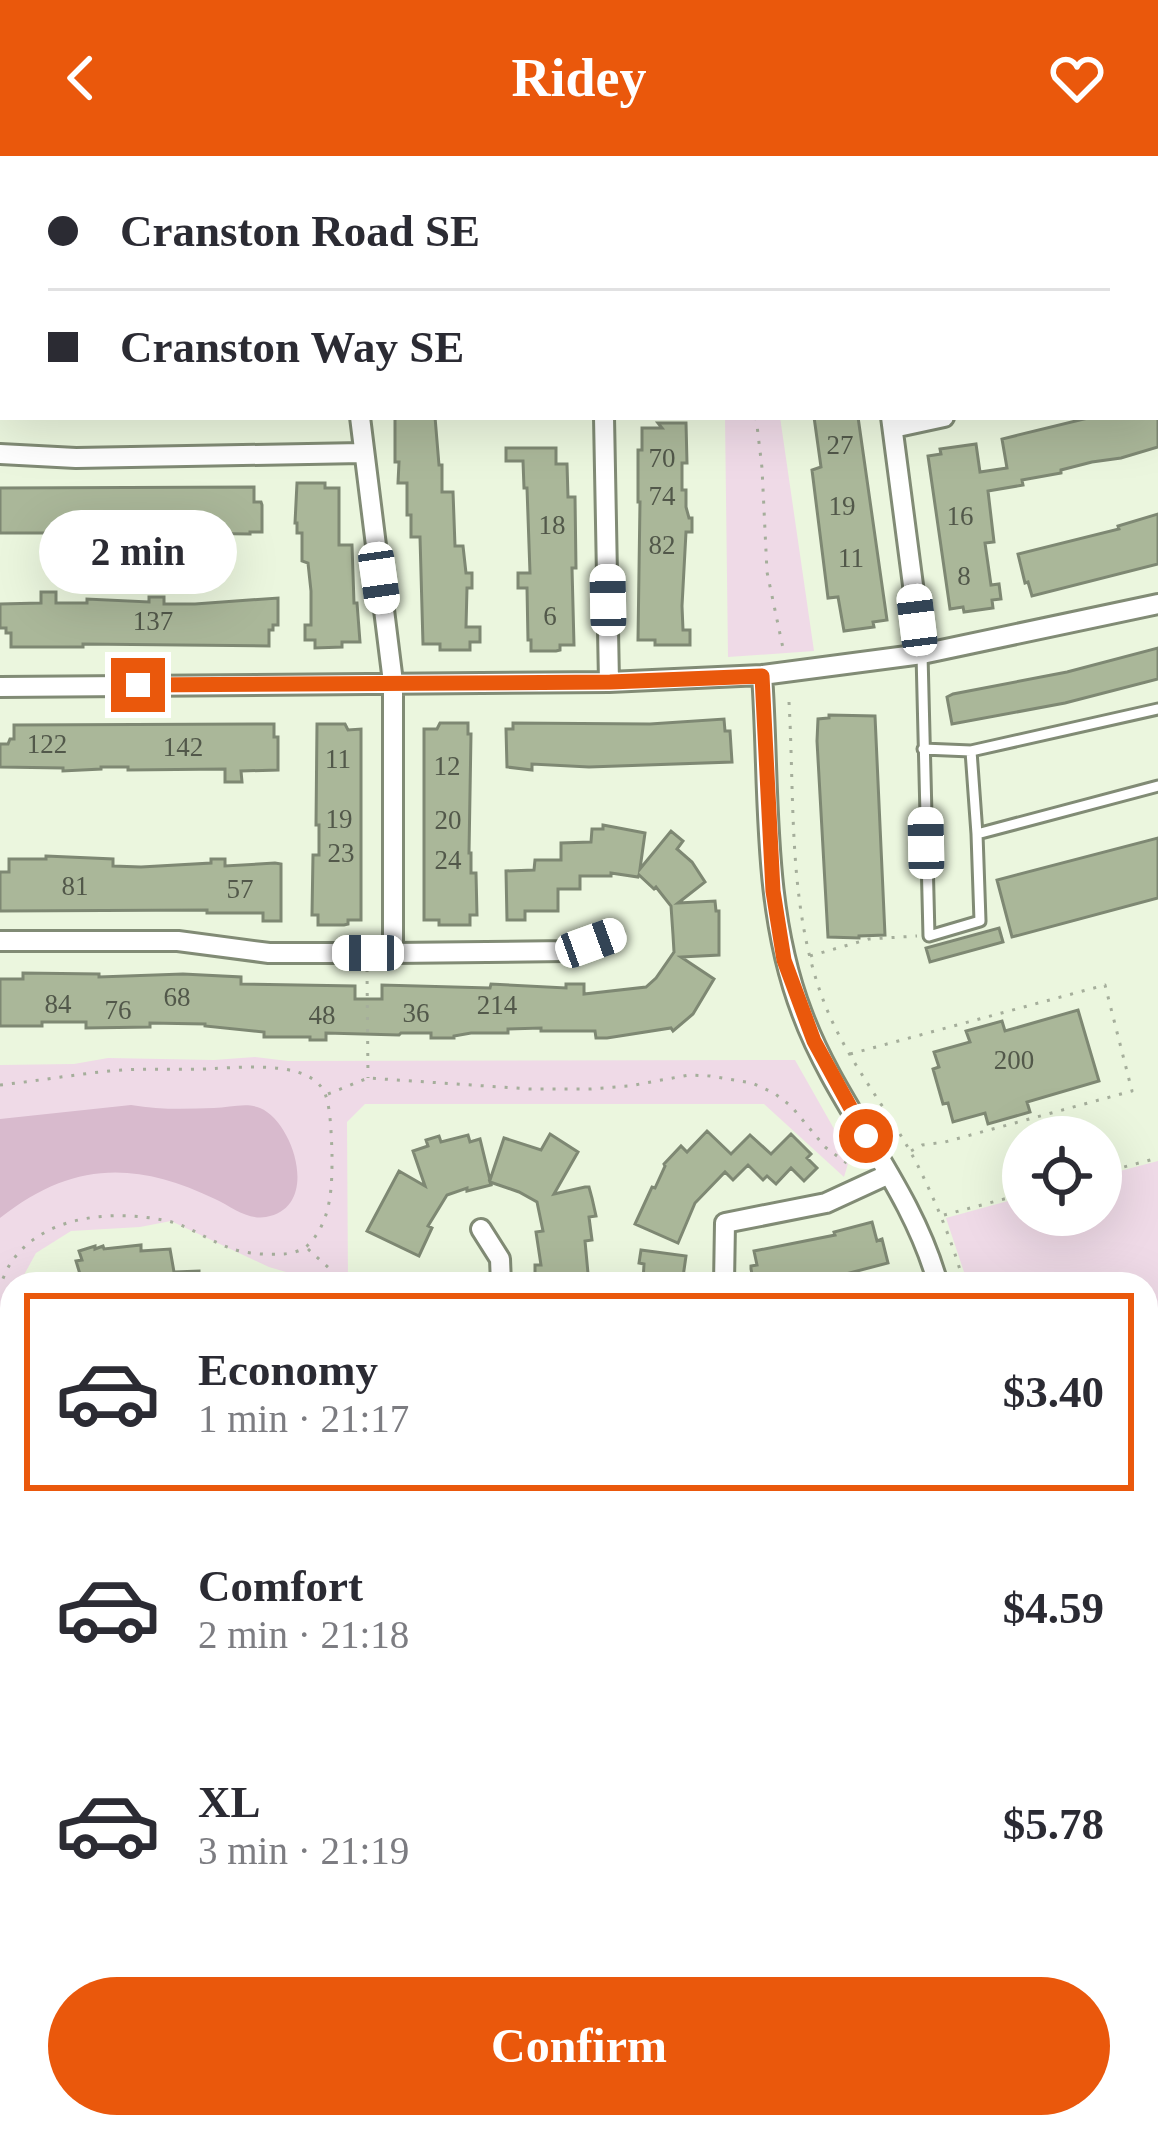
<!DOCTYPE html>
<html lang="en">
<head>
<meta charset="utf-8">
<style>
  body { margin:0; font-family:"Times New Roman",serif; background:#f2f2f3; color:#2b2b33; height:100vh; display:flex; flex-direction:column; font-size:45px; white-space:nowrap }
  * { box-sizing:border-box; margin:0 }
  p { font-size:39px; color:#7c7c81 }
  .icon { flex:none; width:66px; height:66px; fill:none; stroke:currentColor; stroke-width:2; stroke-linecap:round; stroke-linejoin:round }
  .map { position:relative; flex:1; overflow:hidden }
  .side { position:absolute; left:0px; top:1116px; width:1158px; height:867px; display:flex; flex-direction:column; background:#fff; border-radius:36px 36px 0 0; box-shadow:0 12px 48px #0002 }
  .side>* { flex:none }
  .hud { position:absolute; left:0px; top:0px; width:1158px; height:264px; box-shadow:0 12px 48px #0002; display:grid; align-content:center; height:264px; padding:0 48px; background:#fff }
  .buttons { position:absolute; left:1002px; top:960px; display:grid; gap:24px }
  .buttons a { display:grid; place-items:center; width:120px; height:120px; border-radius:50%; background:#fff; box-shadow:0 12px 48px #0002; font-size:60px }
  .end { position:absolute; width:54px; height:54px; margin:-27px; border:15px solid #ea580c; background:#fff; box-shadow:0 0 0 6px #fff }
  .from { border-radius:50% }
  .bubble { position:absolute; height:84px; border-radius:42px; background:#fff; box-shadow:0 12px 48px #0002; font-size:39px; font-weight:700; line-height:84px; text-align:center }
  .car { position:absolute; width:36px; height:72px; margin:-36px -18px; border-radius:15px; box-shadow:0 0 9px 3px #0007; background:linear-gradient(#fff 24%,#345 0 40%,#fff 0 76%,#345 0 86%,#fff 0) }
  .hud b { display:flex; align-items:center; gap:42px; height:114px; font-size:45px }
  .hud b+b { border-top:3px solid #e1e1e2 }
  .hud i { width:30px; height:30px; background:#2b2b33 }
  ul { padding:21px 0 0; list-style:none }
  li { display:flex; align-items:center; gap:36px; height:198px; margin:0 24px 18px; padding:0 24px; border:6px solid transparent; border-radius:0px }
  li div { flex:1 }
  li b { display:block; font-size:45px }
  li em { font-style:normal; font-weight:700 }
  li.active { border-color:#ea580c }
  li>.icon { width:108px; height:108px; stroke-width:1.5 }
  .button { display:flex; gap:24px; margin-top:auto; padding:24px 48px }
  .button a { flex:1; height:138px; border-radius:72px; background:#ea580c; color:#fff; font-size:48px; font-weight:700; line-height:138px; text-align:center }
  header { display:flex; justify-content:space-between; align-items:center; height:156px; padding:0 48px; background:#ea580c; color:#fff; font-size:54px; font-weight:700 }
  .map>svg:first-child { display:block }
</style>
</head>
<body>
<header><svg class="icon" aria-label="back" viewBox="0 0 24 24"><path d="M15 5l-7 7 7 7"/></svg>Ridey<svg class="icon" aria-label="heart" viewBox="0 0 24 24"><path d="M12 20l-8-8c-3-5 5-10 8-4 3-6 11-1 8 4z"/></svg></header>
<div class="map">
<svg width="1158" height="1981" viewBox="0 0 1158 1981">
  <rect width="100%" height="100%" fill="#ebf6de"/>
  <!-- green -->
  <path fill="#efdae7" d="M725 261H780L814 495 728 501Z
    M255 901 288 905 795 904 850 1001 844 1021 764 948H365L347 966 348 1127 303 1121 269 1111 171 1065 140 1071 71 1075 36 1097 19 1128H12V1140L0 1161V909L74 908 108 902 214 904Z
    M1158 1005V1305L1146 1308V1128H968L946 1062 1023 1041V1059H1101V1020Z
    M3 1861 12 1865V1971H164L160 1981H0V1869Z"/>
  <!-- water -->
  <path fill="#d8bacd" d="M131 949C159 954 186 953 214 952 229 952 246 946 260 952 294 966 321 1052 266 1061 247 1064 232 1051 215 1043 134 1004 71 1006 0 1062V963Z"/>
  <!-- building -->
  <path fill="#aab799" stroke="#7e8873" stroke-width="3" d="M395 261H435L439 309H442V336H453L455 390H463L466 417H472V432H467L466 471H480V486H470V494H440V488H423L420 381H411V359H407V327H398L399 306H395Z
    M814 261H858L887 464 873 466 874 471 844 475 838 441 828 442 812 314 821 311Z
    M1092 261H1158V291L1121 302 1092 306 1061 314V317L1022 324 1023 329 988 335 994 386 985 387 991 429 999 428 1001 443 992 444 993 452 964 456 963 451 950 453 928 300 941 298 940 293 976 288 980 316 1007 312 1002 283Z
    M658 267H686L687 307H682V334H686V351L689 362H692V376H686L682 450 683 474H690V489H655V484H638L640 346H638V294H642V272H662Z
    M506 292H556V308H567L568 341H575L576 412H572L574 489H560V494L556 495H531V484H528L527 432H518V417H530L527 332H524L523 305H506Z
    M297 327H325V332H339V389H352L354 447H357L360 486H342V491L315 492V484H305V469H311V435L308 407 302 405V377H297V367H295Z
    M254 331V346H261L262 349V376H250V378L91 376 81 379V386H66V377H0V332Z
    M1158 358V408L1032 440 1028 426 1025 427 1018 398 1119 373 1118 370Z
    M41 436H56V447H87V443L149 446V441H164V448H195L278 442V469H273V474H269V490L83 488V491H11V477H6V472H0V448L41 447Z
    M1158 492V523L1065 547 952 568 947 541 953 538 1067 516Z
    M829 559 875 560 885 779 859 780V782L828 781 817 585 818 563 829 562Z
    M724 563 725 575H730L732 606 589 611 532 608V614L507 611 506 573H513V567L650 568Z
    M440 567H468V578H471L469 697H471V717H476L477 759H470V769H439V764H424V573H437Z
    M274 568V581H278V614L241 615 242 626H225V613L128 614V611H101V613L63 615V612L0 611V588H8L10 583H14V569Z
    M317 568H345L348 574 361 573V764H348V768L344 769H318V759H312L313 699H319V669H316Z
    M603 669 645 677 640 713 671 675 683 685 677 693 692 706 705 726 678 747 715 745 716 755H719V799L681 801 714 823 693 858 673 875 671 872 607 882H596L595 875H541V872L508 873V877H471L454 880V882H431V877H401L399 879 326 877V884H310V881H264V876L205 870V868L150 867V871L86 872V866H42V870H0V823H23V817L99 818V821L183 818 241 821V828L355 830V843H382V829L490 832 491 828 566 832V828H584V838L646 831 656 822 674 796 673 779 671 750 656 731 654 733 639 719 638 721 611 717V720H580V733H558V755H525V764H507L506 715 534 714 535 704H561V687L591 686 592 673H603Z
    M1158 682V742L1012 781 997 724Z
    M46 700 113 703V710L141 711 211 707V703H225V710L275 707 281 708V765H263V757H207V754L0 755V716H9V703H46Z
    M999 772 1003 786 930 806 926 792Z
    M1078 854 1099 925 1027 946 1030 956 988 968 985 957 953 966 948 947 943 948 933 913 939 911 934 896 970 886 966 875 1002 865 1005 875Z
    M707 975 731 998 750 979 771 998 791 978 811 998 807 1002 817 1012 804 1025 791 1012 776 1028 767 1020 763 1024 748 1009 733 1024 725 1016 695 1047 678 1087 635 1068 652 1031 655 1032 665 1010 664 1008 681 990 687 996Z
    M550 978 578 996 554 1038 585 1031H589L592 1042 596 1060 589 1061 592 1084 585 1085 589 1128H535V1109H541L536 1076 543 1075 537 1046 519 1036 490 1026 491 1029 467 1035V1032L447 1039 428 1070 432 1072 419 1100 367 1075 399 1015 425 1030 413 995 428 990 426 984 439 980 441 986 468 979 470 986 480 983 490 1024 504 982 541 994Z
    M872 1066 877 1085 882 1083 888 1107 834 1121 835 1124 821 1128H754L751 1113V1110L757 1109 754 1095 835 1079 834 1076Z
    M141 1089V1095L170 1093 174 1116 199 1115V1128H83L76 1105 82 1104 79 1095 95 1090V1093L103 1090 104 1093Z
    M641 1094 686 1100 682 1128 643 1126 644 1108 639 1107Z"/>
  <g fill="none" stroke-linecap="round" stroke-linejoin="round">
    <!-- lane casing -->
    <g stroke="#818b75" stroke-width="15">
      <path id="lane" d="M922 498 929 780 980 765 977 678
        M1158 553 971 595 977 678 1158 630
        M923 593 971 595
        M1146 1810 1158 1807
        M1115 1971 1116 1979"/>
    </g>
    <!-- street casing -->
    <g stroke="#818b75" stroke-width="24">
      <path id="street" d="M1065 3 1077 0
        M0 78H3
        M1155 203 1158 202
        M604 261 609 526
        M891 261 922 498
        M893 272 944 261
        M0 298 76 302 362 297
        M762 519C770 632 761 750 802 857 837 952 911 1029 938 1128
        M0 531 609 526 762 519 922 498 1158 448
        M0 785H178L269 797H393V526L360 261
        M393 797 567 795 614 779
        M481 1073 500 1103 501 1128
        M724 1128 725 1067 826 1047 889 1018
        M0 1364 12 1345
        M0 1847 12 1818
        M1000 1971 1001 1981
        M1027 1971 1028 1981
        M182 1981 187 1971
        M419 1981 422 1971
        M653 1981 659 1971"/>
    </g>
    <!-- secondary casing -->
    <g stroke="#818b75" stroke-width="33">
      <path id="secondary" d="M0 1609 12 1614
        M0 1633 12 1637
        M1146 1645 1158 1642
        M1146 1673 1158 1670"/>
    </g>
    <!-- path -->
    <path stroke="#a5ae9b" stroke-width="3" stroke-dasharray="3 9" stroke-linecap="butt" d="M468 0 470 3
      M854 0 855 3
      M400 3 402 0
      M734 3 736 0
      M756 261 762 312 767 416 784 497
      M789 546C795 650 787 759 828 856 851 910 890 956 917 1008 936 1046 953 1087 964 1128
      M810 800 869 783 917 780
      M367 813 368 922
      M850 898 1105 829 1132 935 945 986 922 989 911 995
      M0 929C36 925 72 919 109 915 139 912 169 914 200 913 231 913 301 902 322 932 331 944 331 979 332 995 332 1027 333 1064 308 1089 302 1095 292 1097 284 1098 267 1099 245 1098 230 1092 207 1084 187 1068 163 1064 112 1054 45 1059 12 1105 7 1112 4 1121 0 1129
      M328 938 368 922 530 933H590L629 930 689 919 710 920 752 927 774 937 791 950 825 991 852 1011
      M1101 1017 1158 1002
      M944 1059 1023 1038
      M308 1093 342 1124 364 1128
      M1146 1887H1158"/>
    <!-- lane -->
    <use href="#lane" stroke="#fff" stroke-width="9"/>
    <!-- street -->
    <use href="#street" stroke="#fff" stroke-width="18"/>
    <!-- secondary -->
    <use href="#secondary" stroke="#e0ecce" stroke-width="27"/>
  </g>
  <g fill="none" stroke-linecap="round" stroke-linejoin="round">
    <!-- route -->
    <path stroke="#ea580c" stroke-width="15" d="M138 529 610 526 762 520 773 735 784 804 814 885 866 980"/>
  </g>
  <g text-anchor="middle" stroke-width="12" stroke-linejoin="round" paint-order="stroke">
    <!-- number labels -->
    <g font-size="27" fill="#52584a">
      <text x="840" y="298">27</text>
      <text x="662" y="311">70</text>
      <text x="662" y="349">74</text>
      <text x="842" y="359">19</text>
      <text x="960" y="369">16</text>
      <text x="552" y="378">18</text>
      <text x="662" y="398">82</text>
      <text x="851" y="411">11</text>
      <text x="964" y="429">8</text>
      <text x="550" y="469">6</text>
      <text x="153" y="474">137</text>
      <text x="47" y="597">122</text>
      <text x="183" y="600">142</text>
      <text x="338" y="612">11</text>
      <text x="447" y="619">12</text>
      <text x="339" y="672">19</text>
      <text x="448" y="673">20</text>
      <text x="341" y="706">23</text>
      <text x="448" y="713">24</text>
      <text x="75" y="739">81</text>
      <text x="240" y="742">57</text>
      <text x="177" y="850">68</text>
      <text x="58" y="857">84</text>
      <text x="497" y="858">214</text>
      <text x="118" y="863">76</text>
      <text x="416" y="866">36</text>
      <text x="322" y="868">48</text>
      <text x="1014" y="913">200</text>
    </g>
  </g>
</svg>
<div class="buttons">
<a><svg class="icon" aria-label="locate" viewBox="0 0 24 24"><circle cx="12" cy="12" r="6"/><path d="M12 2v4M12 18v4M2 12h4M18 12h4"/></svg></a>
</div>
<i class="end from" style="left:866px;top:980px"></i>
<i class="end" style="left:138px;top:529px"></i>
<div class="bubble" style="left:39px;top:354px;width:198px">2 min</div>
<i class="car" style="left:379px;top:422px;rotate:172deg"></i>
<i class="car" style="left:608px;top:444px;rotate:359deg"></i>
<i class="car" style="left:917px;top:464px;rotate:353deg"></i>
<i class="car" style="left:926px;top:687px;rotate:359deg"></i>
<i class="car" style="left:591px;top:787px;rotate:70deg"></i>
<i class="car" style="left:368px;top:797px;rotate:270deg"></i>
<div class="hud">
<b><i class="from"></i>Cranston Road SE</b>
<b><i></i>Cranston Way SE</b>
</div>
<section class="side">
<ul>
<li class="active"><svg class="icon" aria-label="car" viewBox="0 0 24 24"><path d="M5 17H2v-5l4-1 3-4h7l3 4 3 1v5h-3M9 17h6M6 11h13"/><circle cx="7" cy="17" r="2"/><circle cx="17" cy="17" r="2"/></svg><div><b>Economy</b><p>1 min · 21:17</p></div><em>$3.40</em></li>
<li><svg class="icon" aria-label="car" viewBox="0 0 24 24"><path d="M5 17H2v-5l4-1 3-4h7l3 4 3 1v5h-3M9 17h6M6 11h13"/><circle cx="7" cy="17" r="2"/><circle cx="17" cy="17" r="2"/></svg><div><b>Comfort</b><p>2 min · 21:18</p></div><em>$4.59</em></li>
<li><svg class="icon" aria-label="car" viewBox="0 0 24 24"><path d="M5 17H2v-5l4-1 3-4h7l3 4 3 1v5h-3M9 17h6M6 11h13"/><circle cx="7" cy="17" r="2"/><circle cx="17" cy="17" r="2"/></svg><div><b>XL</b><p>3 min · 21:19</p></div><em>$5.78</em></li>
</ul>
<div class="button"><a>Confirm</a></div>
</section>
</div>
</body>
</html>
